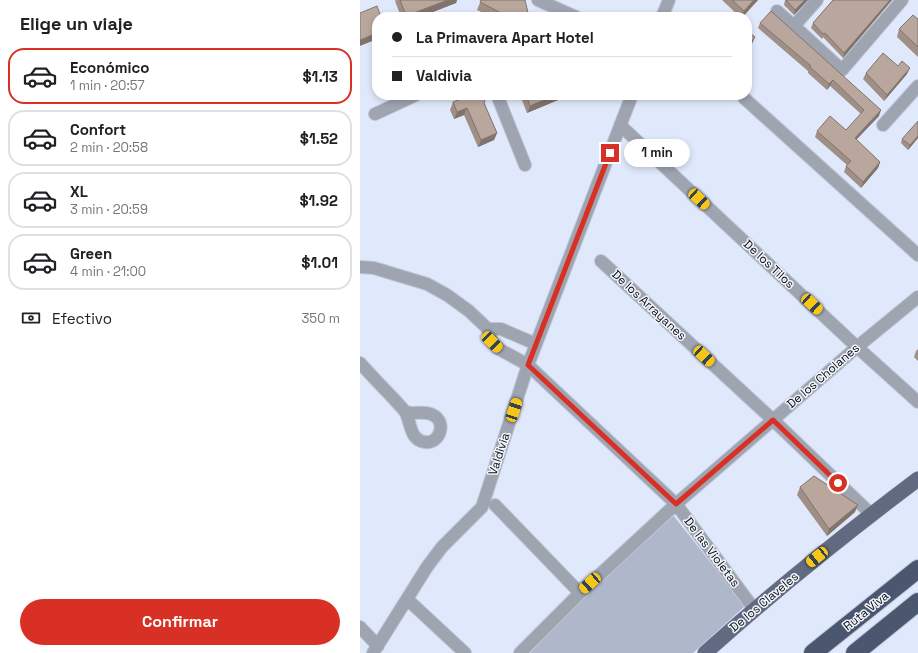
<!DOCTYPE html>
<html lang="es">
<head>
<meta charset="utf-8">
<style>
  body { margin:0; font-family:"Space Grotesk",sans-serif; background:#f2f2f2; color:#202124; height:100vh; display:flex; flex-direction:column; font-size:15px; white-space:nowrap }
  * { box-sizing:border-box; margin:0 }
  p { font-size:13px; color:#757577 }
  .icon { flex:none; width:22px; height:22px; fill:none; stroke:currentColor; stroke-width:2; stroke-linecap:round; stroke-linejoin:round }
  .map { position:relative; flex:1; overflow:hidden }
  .panel { display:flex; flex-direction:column; background:#fff; width:360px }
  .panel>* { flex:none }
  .guide { position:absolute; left:12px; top:12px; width:380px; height:88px; border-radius:16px; box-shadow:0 2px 6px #0003; display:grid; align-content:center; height:88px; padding:0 20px; background:#fff }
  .end { position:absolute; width:18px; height:18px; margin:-9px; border:5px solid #d93025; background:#fff; box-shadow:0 0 0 2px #fff }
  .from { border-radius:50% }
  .bubble { position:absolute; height:28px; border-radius:14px; background:#fff; box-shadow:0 2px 6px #0003; font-size:13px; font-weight:600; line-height:28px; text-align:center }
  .car { position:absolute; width:12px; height:24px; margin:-12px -6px; border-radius:5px; box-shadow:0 0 3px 1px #0007; background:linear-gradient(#f5c518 24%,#345 0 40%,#f5c518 0 76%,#345 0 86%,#f5c518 0) }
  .guide b { display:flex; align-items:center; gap:14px; height:38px; font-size:15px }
  .guide b+b { border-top:1px solid #e0e0e0 }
  .guide i { width:10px; height:10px; background:#202124 }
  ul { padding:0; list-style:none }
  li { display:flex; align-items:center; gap:12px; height:56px; margin:0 8px 6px; padding:0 12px; border:2px solid #e0e0e0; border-radius:16px }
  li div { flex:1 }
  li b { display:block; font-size:15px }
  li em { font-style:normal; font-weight:600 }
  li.on { border-color:#d93025 }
  li>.icon { width:36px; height:36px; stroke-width:1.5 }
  h2 { padding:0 20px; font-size:18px; line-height:48px }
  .pay { display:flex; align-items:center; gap:10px; height:44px; padding:0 20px; font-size:15px }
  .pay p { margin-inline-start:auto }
  .button { display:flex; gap:8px; margin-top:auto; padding:8px 20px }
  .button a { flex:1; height:46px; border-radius:24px; background:#d93025; color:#fff; font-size:16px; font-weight:600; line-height:46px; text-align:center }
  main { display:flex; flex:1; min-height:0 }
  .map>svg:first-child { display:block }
</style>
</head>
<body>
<main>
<section class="panel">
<h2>Elige un viaje</h2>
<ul>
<li class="on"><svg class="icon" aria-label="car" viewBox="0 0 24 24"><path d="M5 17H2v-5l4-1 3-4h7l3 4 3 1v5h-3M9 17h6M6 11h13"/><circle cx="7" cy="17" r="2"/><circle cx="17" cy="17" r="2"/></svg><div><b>Económico</b><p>1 min · 20:57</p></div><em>$1.13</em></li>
<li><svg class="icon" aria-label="car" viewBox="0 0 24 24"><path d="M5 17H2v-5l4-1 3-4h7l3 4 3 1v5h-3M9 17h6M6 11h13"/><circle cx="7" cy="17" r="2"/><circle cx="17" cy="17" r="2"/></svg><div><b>Confort</b><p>2 min · 20:58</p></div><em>$1.52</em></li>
<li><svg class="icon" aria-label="car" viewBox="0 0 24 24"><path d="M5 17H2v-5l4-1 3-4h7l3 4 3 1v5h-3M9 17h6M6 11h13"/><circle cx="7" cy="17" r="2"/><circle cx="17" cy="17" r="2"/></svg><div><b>XL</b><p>3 min · 20:59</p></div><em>$1.92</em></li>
<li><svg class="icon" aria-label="car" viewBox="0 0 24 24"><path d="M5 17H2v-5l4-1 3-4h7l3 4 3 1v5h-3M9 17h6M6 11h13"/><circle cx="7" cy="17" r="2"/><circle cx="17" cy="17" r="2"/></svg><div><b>Green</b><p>4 min · 21:00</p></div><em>$1.01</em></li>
</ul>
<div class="pay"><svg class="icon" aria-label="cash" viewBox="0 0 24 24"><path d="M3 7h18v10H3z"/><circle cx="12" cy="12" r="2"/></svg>Efectivo<p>350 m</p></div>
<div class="button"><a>Confirmar</a></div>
</section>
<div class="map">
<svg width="558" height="653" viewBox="0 0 558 653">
  <rect width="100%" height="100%" fill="#e0e9fb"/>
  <!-- green -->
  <path fill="#afb7cb" d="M313 515 385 606 333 653H170L224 596Z"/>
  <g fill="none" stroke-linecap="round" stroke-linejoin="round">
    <!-- minor casing -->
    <g stroke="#bec5d6" stroke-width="14">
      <path id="minor" d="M178 0 216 17
        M457 0 434 26 482 70 542 0
        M417 11 434 26
        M302 17 309 0
        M137 95 165 165
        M384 98 558 255
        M15 114 56 95
        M260 125 497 347 558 402
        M523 125 558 86
        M241 261 413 420 511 514
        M0 267 14 268 67 284 87 295 109 311 128 329 132 342 139 349 168 365 316 504 394 609
        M128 329H141L176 344
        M0 363C11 375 22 387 34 399 37 403 43 408 46 413 51 424 50 440 65 442 80 444 87 422 73 415 64 410 55 415 46 412
        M135 505 220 593
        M47 599 105 653
        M0 627 18 646
        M13 653 67 567 82 547 122 507 168 365 272 95
        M160 653 220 593 316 504 497 347 558 297"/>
    </g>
    <!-- major casing -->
    <g stroke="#bec5d6" stroke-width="16">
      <path id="major" d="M345 653C413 592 485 534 558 479"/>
    </g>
    <!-- highway casing -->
    <g stroke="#bec5d6" stroke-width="20">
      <path id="highway" d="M453 653 558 569
        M495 653 558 602"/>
    </g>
    <!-- minor -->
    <use href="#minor" stroke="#9ea4b0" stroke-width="12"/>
    <!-- major -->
    <use href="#major" stroke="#616a80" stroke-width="15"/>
    <!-- highway -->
    <use href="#highway" stroke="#4b566f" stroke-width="18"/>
  </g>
  <!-- wall -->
  <path fill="#9f8f86" d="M36 0H97L96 3 60 17H41L35 1Z
    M121 0 169 17H132L117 10Z
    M362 0H398L383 17H380Z
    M425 0H448L434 15 424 5Z
    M473 0H532L483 58 463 37 462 39 451 28 453 23Z
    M558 19V57L537 37 539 29Z
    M400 23 519 116 496 140 520 162 518 168 501 188 484 172 486 166 487 165 455 137 457 131 486 130 501 114 470 86 467 90 448 73V71L398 28Z
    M506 73 547 74 524 101 503 79Z
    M160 95H210L167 113Z
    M93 102 124 103 137 133 134 140 118 147 104 115 94 119 90 110Z
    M558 138 548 150 541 143 542 139Z
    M558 349V361L554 357 556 351Z
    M440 487 495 512 467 536 437 495Z"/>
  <!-- shaded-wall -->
  <path fill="#82746d" d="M88 0H97L96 3 60 17H46V16Z
    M394 0H398L382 17 384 11Z
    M445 0H448L434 15 435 10Z
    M530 0H532L483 58 484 53Z
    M17 33V39L0 46V40Z
    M395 37 391 46 387 52V48Z
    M550 68 547 74 524 101 527 95Z
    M473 80 470 86 467 90 469 84Z
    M196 95H210L167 113 170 106Z
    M107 108 104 115 94 119 97 112Z
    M521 110 519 116 492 144 495 138Z
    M137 133 134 140 118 147 121 140Z
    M558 136V138L548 150 550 145Z
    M520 162 518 168 501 188 503 182Z
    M498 505 495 512 467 536 469 529Z"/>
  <!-- building -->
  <path fill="#b9a69c" stroke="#82746d" d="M40 0H88L46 16Z
    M121 0H165L169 17H142L141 13 120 2Z
    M372 0H394L384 11Z
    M426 0H445L435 10Z
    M473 0H530L484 53 465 33 463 34 453 23Z
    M17 6 21 17H17V33L0 40V13Z
    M411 11 521 110 495 138 520 162 503 182 486 166 491 161 457 131 470 116 486 130 504 110 473 80 469 84 450 67 451 66 400 23Z
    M553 15 558 19V47L539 29Z
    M387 31 395 37 387 48Z
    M523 53 538 66 542 61 550 68 527 95 506 73Z
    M110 95H127L124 103 137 133 121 140 107 108 97 112 93 102Z
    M166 95H196L170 106Z
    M558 121V136L550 145 542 139Z
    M454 476 498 505 469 529 440 487Z"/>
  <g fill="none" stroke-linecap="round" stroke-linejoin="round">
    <!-- route -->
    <path stroke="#d93025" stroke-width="5" d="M250 153 168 365 316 504 413 420 478 483"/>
  </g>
  <g text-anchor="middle" stroke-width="3" stroke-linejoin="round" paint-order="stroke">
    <!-- street labels -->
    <g font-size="12" fill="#090b11" stroke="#f2f6fd">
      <text transform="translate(409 264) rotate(43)" y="4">De los Tilos</text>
      <text transform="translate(289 305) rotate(43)" y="4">De los Arrayanes</text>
      <text transform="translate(463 376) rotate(-41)" y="4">De los Cholanes</text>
      <text transform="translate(139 454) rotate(-72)" y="4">Valdivia</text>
      <text transform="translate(352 552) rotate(53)" y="4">De las Violetas</text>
      <text transform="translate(404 602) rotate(-40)" y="4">De los Claveles</text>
      <text transform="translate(506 611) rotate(-39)" y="4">Ruta Viva</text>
    </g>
  </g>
</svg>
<i class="end from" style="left:478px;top:483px"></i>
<i class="end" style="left:250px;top:153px"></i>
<div class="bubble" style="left:264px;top:139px;width:66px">1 min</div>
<i class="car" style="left:339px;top:199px;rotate:133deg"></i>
<i class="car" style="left:452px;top:304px;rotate:133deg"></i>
<i class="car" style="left:132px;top:342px;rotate:135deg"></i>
<i class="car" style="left:344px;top:356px;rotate:133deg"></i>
<i class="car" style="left:154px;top:410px;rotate:18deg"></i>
<i class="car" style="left:457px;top:557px;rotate:231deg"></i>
<i class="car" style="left:230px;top:583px;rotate:228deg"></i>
<div class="guide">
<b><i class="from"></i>La Primavera Apart Hotel</b>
<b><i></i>Valdivia</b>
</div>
</div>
</main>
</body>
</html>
